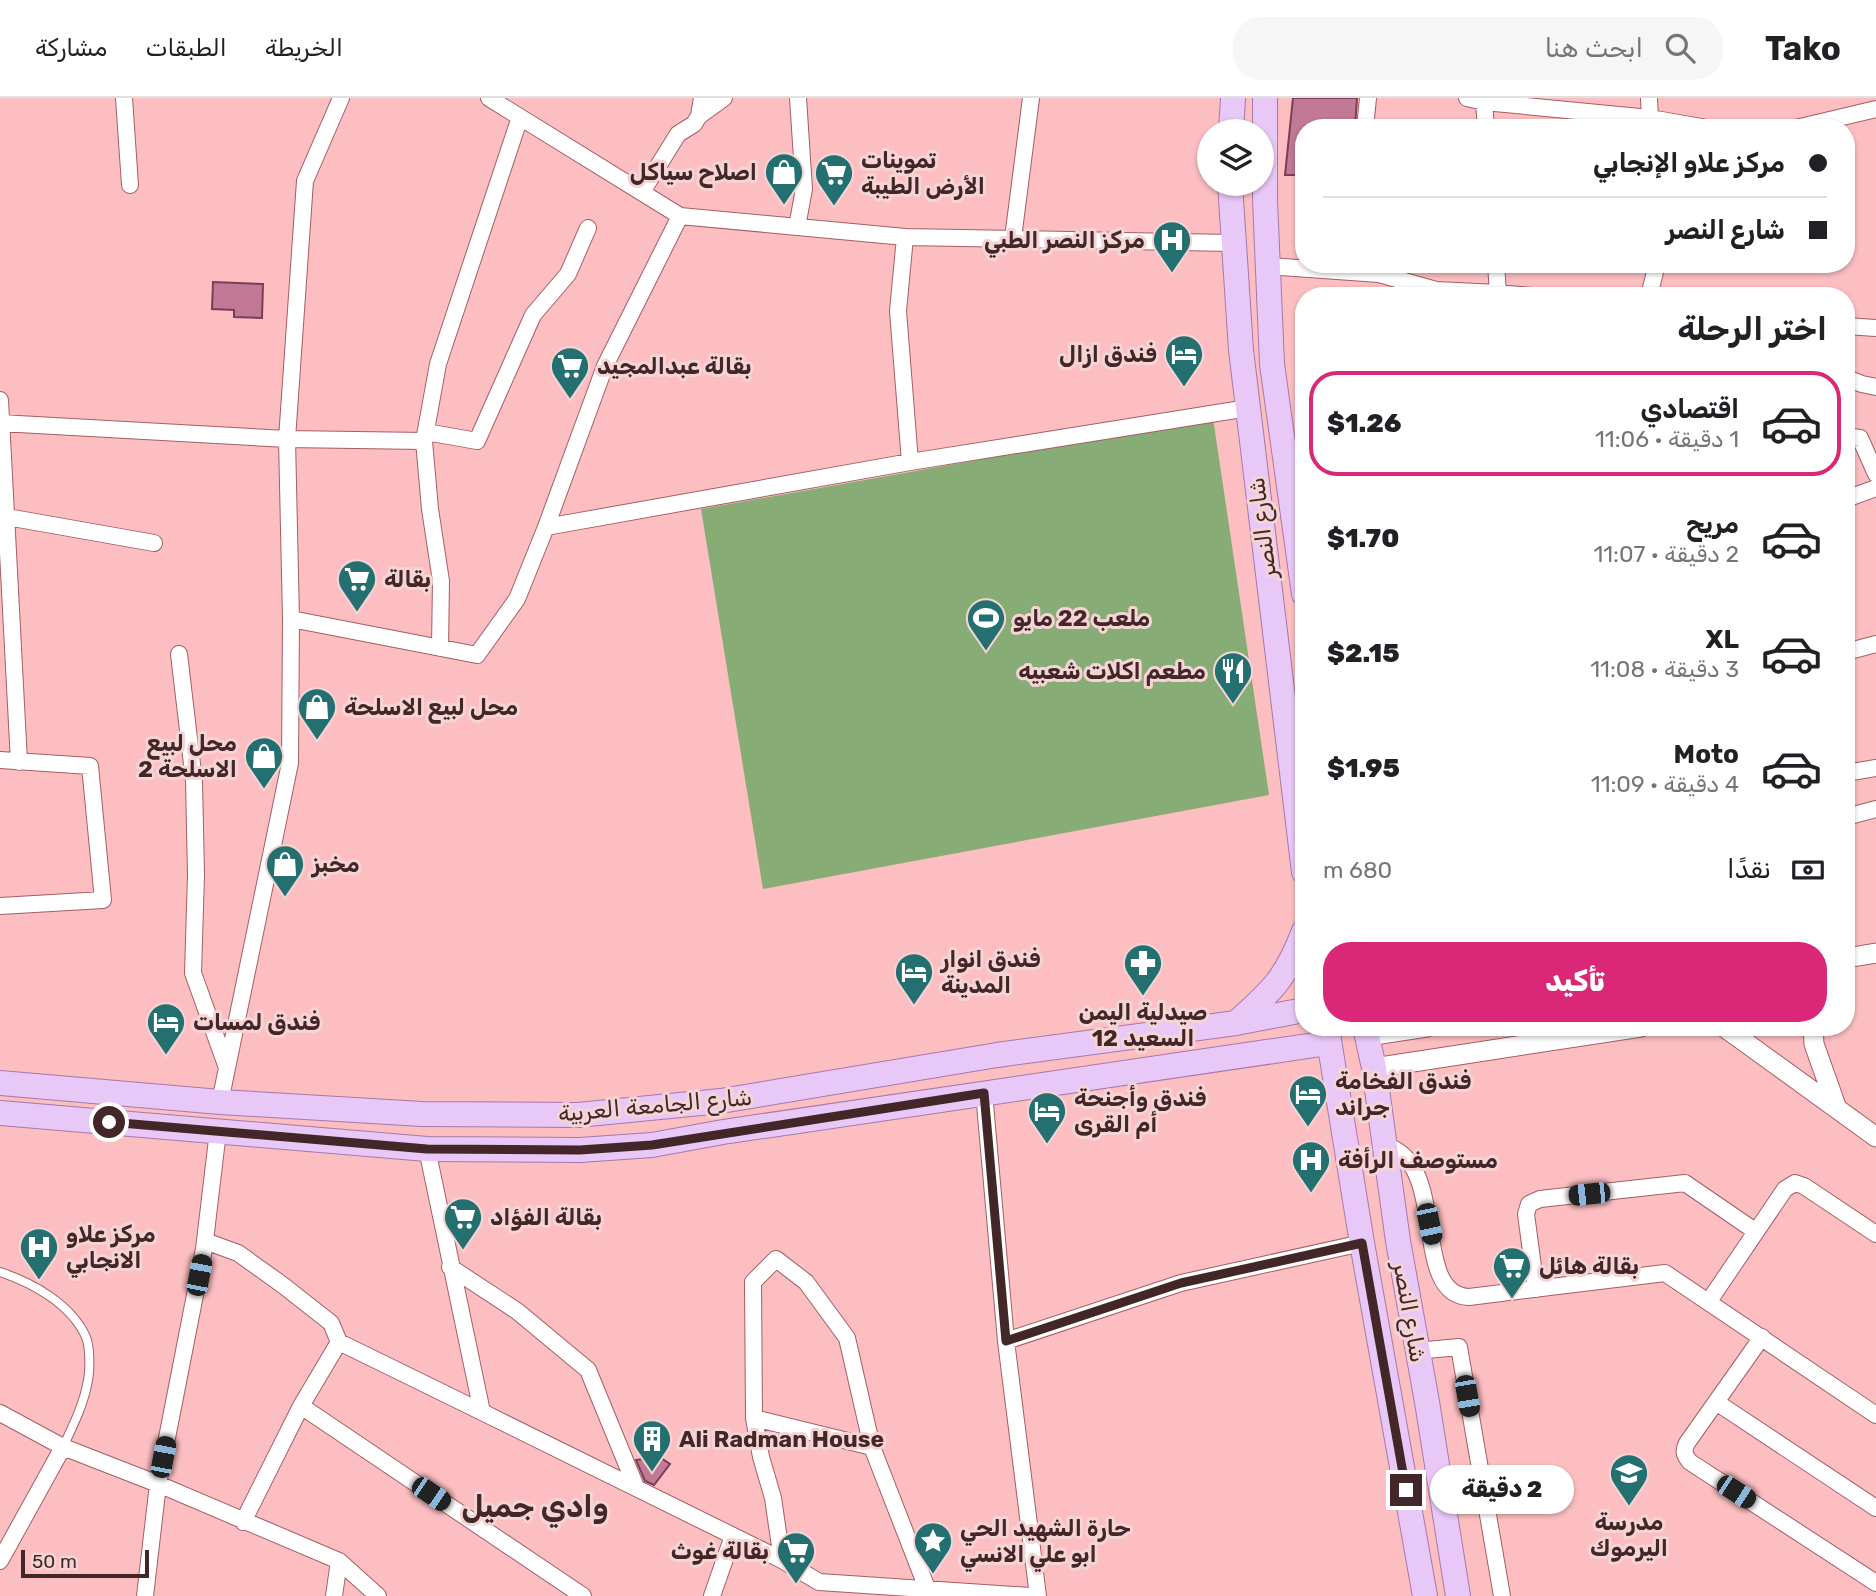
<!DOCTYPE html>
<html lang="ar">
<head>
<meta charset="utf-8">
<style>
  body { margin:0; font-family:Rubik,"Noto Sans Arabic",sans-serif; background:#f6f6f6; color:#202124; direction:rtl; height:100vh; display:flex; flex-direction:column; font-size:26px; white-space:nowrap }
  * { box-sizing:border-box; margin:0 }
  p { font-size:23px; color:#757577 }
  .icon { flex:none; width:38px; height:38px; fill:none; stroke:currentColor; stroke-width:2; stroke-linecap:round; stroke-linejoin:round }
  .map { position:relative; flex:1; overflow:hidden; direction:ltr }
  .details { position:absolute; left:1295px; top:189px; width:560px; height:749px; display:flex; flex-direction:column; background:#fff; border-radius:28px; box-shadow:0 2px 5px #0004; direction:rtl }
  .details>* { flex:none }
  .banner { position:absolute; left:1295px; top:21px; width:560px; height:154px; border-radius:28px; box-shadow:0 2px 5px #0004; direction:rtl; display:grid; align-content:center; height:154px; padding:0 28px; background:#fff }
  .fabs { position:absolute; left:1197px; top:21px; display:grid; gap:14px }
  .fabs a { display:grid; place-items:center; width:77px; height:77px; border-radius:50%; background:#fff; box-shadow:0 2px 5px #0004; font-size:35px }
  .scale { position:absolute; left:21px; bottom:18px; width:128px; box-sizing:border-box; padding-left:7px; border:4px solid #432628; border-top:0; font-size:19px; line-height:24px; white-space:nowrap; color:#432628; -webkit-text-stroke:5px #f5d4d6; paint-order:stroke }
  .end { position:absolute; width:32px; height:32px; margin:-16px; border:9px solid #432628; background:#fff; box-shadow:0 0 0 4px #fff }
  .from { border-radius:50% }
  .bubble { position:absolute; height:49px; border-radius:24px; background:#fff; box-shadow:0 2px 5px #0004; font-size:23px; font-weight:800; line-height:49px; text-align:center; direction:rtl }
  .car { position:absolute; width:21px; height:42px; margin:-21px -10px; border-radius:9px; box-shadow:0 0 5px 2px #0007; background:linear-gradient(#222 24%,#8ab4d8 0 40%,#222 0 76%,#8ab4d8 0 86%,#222 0) }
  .banner b { display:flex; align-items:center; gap:24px; height:66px; font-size:26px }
  .banner b+b { border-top:2px solid #e0e0e0 }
  .banner i { width:18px; height:18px; background:#202124 }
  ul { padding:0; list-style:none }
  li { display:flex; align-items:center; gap:21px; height:105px; margin:0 14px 10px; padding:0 14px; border:4px solid transparent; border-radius:28px }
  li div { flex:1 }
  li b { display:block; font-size:26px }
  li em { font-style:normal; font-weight:800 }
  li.active { border-color:#db2777 }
  li>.icon { width:63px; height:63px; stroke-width:1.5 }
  h2 { padding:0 28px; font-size:32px; line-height:84px }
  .pay { display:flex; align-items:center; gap:18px; height:77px; padding:0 28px; font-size:26px }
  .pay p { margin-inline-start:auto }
  .button { display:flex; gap:14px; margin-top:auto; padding:14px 28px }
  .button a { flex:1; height:80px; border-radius:28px; background:#db2777; color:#fff; font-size:28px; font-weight:800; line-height:80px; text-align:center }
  header { display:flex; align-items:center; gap:42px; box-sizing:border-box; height:98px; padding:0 35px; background:#fff; border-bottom:2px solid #e0e0e0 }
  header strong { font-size:33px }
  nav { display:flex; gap:38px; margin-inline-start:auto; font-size:24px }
  .search { width:490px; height:63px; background:#f6f6f6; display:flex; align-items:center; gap:18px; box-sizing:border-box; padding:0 24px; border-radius:28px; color:#757577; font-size:26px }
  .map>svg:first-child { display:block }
</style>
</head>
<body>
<header>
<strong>Tako</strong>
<div class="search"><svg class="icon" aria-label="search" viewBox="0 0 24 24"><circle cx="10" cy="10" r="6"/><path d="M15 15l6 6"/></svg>ابحث هنا</div>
<nav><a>الخريطة</a><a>الطبقات</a><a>مشاركة</a></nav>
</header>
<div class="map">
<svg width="1876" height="1498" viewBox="0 0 1876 1498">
  <rect width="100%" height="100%" fill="#fcbec1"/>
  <!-- pitch -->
  <path fill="#88ac75" d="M1213 320 1269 697 763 791 701 411Z"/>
  <!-- building -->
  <path fill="#c17995" stroke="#7b3d57" stroke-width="2" d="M1293 0H1357L1355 30H1304V77H1285Z
    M213 184 263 186 262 220 234 219V212L212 211Z
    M650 1360H661L670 1366 654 1387 645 1383 636 1362Z"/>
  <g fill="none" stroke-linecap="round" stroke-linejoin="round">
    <!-- service casing -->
    <g stroke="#a45e64" stroke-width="10">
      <path id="service" d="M0 1174C33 1185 71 1206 86 1239 90 1248 90 1272 88 1282 84 1306 73 1328 63 1349"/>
    </g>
    <!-- minor casing -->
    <g stroke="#a45e64" stroke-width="18">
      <path id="minor" d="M124 0 130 87
        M489 0 680 118
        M1467 0 1484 4 1650 20 1649 0
        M1484 4 1486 30
        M699 18 724 0
        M1650 20 1707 30
        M1365 30 1368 0
        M1796 30 1876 11
        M642 94 678 36 694 26 699 18 702 0
        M797 129 804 91 798 0
        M905 139 898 213 910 364
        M1013 140 1031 0
        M1268 168 1379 176 1436 192 1498 195 1496 166
        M1498 195 1532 198
        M1649 198 1657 166
        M1846 228 1876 230
        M1846 280 1862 286 1876 289
        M0 302 19 664
        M0 325 287 341 424 343
        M426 334 477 343 533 217 568 176 588 130
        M1846 338 1860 340 1876 376
        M1846 401 1876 390
        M7 419 154 445
        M546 429 910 364 1248 310
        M291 521 477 557 517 501 546 429 605 268 680 118 905 139 1233 145
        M440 550 441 483 430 411 424 343 438 266 520 19
        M1846 554 1876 546
        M179 556 194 683 196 777 193 875 226 967
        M0 662 90 668 103 802 0 808
        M1846 675 1876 670
        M1846 719 1876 711
        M984 995 1006 1243 1038 1498
        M220 1004 290 665 291 521 287 341 305 83 341 0
        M1383 1047C1451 1062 1409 1197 1469 1199L1665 1175 1876 1317
        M427 1051 482 1314 782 1462 819 1484 1030 1498
        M205 1143 238 1155 284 1188 331 1225 339 1244
        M450 1169 517 1213 588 1272 636 1389
        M1536 1191 1526 1116 1529 1106 1540 1101 1685 1085 1755 1133
        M1709 1203 1785 1091 1795 1085 1804 1088 1876 1136
        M1762 1239 1687 1345C1683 1353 1684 1357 1690 1364L1876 1485
        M1006 1243 1181 1185 1362 1145
        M1416 1253 1459 1249 1502 1498
        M1716 1304 1876 1410
        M482 1314 339 1244 301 1308 583 1498
        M0 1315 63 1349 158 1386 339 1463 378 1498
        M754 1320 872 1349
        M243 1424 301 1308
        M782 1462 773 1400 761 1359 754 1320 753 1184 776 1161 806 1184 847 1240 872 1349 930 1498
        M0 1463 63 1349
        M145 1498 158 1386 204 1151 218 1033
        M334 1498 339 1463
        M712 1498 733 1438"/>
    </g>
    <!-- tertiary casing -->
    <g stroke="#a45e64" stroke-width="21">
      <path id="tertiary" d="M1846 860 1876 855
        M1724 929 1876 1039
        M1813 929 1814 946 1836 1008
        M1367 938 1427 929
        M1374 970 1641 929"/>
    </g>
    <!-- primary casing -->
    <g stroke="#a478aa" stroke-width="26">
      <path id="primary" d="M1265 0V102L1272 266 1304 496
        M1231 33 1233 0
        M1230 86 1241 252 1304 774
        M1237 924C1273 892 1286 880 1304 833
        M1365 929 1374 970 1398 1143 1427 1304 1458 1498
        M1327 930 1362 1145 1425 1498
        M0 985 220 1004 422 1016 578 1017 721 1003 997 957 1236 925 1304 912
        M0 1015 427 1051 580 1052 652 1047 723 1034 1328 945"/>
    </g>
    <!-- service -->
    <use href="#service" stroke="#fff" stroke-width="8"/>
    <!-- minor -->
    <use href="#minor" stroke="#fff" stroke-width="16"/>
    <!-- tertiary -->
    <use href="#tertiary" stroke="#fff" stroke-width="19"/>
    <!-- primary -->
    <use href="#primary" stroke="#e8c8f6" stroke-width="24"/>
  </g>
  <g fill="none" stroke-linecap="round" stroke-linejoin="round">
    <!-- route -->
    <path stroke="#432628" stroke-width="9" d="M109 1024 427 1051 580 1052 652 1047 984 995 1006 1243 1181 1185 1362 1145 1406 1392"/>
  </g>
  <!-- icons -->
  <defs>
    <g id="shop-pin" transform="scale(2.0125)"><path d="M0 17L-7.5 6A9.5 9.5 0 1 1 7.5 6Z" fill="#247070" stroke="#f5d4d6"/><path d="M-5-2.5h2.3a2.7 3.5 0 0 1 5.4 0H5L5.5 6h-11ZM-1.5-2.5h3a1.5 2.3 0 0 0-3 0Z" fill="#fff"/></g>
    <g id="supermarket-pin" transform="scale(2.0125)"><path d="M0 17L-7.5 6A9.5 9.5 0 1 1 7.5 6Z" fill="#247070" stroke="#f5d4d6"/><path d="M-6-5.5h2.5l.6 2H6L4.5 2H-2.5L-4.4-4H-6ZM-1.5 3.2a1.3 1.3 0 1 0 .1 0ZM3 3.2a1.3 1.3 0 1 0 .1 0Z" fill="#fff"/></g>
    <g id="hospital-pin" transform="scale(2.0125)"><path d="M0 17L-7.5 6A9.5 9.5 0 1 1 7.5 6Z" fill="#247070" stroke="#f5d4d6"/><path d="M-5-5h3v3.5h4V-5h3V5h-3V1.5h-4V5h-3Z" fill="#fff"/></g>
    <g id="hotel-pin" transform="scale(2.0125)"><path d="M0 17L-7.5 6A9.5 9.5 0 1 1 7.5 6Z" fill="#247070" stroke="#f5d4d6"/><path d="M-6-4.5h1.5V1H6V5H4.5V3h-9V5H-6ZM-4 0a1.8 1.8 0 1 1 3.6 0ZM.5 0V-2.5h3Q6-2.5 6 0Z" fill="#fff"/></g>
    <g id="stadium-pin" transform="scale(2.0125)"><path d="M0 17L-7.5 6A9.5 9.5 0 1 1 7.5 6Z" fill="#247070" stroke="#f5d4d6"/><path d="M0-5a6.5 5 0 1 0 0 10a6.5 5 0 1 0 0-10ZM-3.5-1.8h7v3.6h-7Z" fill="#fff"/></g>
    <g id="restaurant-pin" transform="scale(2.0125)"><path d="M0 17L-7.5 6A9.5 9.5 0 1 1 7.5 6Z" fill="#247070" stroke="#f5d4d6"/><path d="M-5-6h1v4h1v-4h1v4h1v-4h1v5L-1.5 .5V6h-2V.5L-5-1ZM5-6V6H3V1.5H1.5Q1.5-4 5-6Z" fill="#fff"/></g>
    <g id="pharmacy-pin" transform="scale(2.0125)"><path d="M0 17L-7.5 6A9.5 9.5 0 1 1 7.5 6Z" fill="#247070" stroke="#f5d4d6"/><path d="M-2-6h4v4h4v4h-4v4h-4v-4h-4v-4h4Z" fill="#fff"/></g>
    <g id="building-pin" transform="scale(2.0125)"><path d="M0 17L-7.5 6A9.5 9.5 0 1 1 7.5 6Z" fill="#247070" stroke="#f5d4d6"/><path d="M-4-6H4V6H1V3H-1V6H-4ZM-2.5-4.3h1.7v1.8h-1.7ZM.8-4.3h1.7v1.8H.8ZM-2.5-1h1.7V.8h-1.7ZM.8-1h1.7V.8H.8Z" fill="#fff"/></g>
    <g id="school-pin" transform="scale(2.0125)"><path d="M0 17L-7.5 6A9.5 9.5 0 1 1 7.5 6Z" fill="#247070" stroke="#f5d4d6"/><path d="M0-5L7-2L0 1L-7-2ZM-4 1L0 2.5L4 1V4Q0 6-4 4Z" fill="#fff"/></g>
    <g id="sight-pin" transform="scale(2.0125)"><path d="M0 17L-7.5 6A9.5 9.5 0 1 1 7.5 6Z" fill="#247070" stroke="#f5d4d6"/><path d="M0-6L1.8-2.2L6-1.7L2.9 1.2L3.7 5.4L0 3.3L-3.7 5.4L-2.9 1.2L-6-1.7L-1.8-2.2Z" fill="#fff"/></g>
  </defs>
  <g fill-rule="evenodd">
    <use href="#shop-pin" x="784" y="74"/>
    <use href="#supermarket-pin" x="834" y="75"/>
    <use href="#hospital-pin" x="1172" y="142"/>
    <use href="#hotel-pin" x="1184" y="256"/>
    <use href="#supermarket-pin" x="570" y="268"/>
    <use href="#supermarket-pin" x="357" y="481"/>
    <use href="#stadium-pin" x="986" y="520"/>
    <use href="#restaurant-pin" x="1233" y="573"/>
    <use href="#shop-pin" x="317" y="609"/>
    <use href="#shop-pin" x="264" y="658"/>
    <use href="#shop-pin" x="285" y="766"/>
    <use href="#pharmacy-pin" x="1143" y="865"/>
    <use href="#hotel-pin" x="914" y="874"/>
    <use href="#hotel-pin" x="166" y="924"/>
    <use href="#hotel-pin" x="1308" y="996"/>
    <use href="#hotel-pin" x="1047" y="1013"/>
    <use href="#hospital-pin" x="1311" y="1062"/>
    <use href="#supermarket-pin" x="463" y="1119"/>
    <use href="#hospital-pin" x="39" y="1149"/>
    <use href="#supermarket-pin" x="1512" y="1168"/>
    <use href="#building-pin" x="652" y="1341"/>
    <use href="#school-pin" x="1629" y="1375"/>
    <use href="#sight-pin" x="933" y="1443"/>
    <use href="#supermarket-pin" x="796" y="1453"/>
  </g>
  <g text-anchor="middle" stroke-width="6" stroke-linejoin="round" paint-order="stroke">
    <!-- poi labels -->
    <g font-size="23" font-weight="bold" fill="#432628" stroke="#f5d4d6" text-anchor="start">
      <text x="861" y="70">تموينات<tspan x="861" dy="26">الأرض الطيبة</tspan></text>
      <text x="757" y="82" text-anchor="end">اصلاح سياكل</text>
      <text x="1145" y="150" text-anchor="end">مركز النصر الطبي</text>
      <text x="1157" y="264" text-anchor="end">فندق ازال</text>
      <text x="597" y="276">بقالة عبدالمجيد</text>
      <text x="384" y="489">بقالة</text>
      <text x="1013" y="528">ملعب 22 مايو</text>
      <text x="1206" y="581" text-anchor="end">مطعم اكلات شعبيه</text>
      <text x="344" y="617">محل لبيع الاسلحة</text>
      <text x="237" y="653" text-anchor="end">محل لبيع<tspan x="237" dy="26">الاسلحة 2</tspan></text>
      <text x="312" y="774">مخبز</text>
      <text x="941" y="869">فندق انوار<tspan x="941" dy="26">المدينة</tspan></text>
      <text x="1143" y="922" text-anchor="middle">صيدلية اليمن<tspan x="1143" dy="26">السعيد 12</tspan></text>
      <text x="193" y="932">فندق لمسات</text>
      <text x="1335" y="991">فندق الفخامة<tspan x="1335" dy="26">جراند</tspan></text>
      <text x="1074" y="1008">فندق وأجنحة<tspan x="1074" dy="26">أم القرى</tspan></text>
      <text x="1338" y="1070">مستوصف الرأفة</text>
      <text x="490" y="1127">بقالة الفؤاد</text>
      <text x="66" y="1144">مركز علاو<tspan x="66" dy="26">الانجابي</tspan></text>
      <text x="1539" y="1176">بقالة هائل</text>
      <text x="679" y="1349">Ali Radman House</text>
      <text x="1629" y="1432" text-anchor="middle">مدرسة<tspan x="1629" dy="26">اليرموك</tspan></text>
      <text x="960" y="1438">حارة الشهيد الحي<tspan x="960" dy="26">ابو علي الانسي</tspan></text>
      <text x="769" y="1461" text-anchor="end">بقالة غوث</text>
    </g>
    <!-- street labels -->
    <g font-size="23" fill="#432628" stroke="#f5d4d6">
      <text transform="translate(1262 430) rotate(-97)" y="8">شارع النصر</text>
      <text transform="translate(655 1007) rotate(-5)" y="8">شارع الجامعة العربية</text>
      <text transform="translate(1410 1214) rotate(80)" y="8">شارع النصر</text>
    </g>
    <!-- district labels -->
    <g font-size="30" font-weight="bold" fill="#432628" stroke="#f5d4d6">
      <text x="535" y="1419">وادي جميل</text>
    </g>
  </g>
</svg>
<div class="fabs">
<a><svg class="icon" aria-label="layers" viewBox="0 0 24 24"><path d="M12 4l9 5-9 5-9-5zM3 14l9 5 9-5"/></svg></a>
</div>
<div class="scale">50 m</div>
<i class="end from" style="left:109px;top:1024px"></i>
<i class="end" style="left:1406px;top:1392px"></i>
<div class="bubble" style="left:1430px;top:1367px;width:144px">2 دقيقة</div>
<i class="car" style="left:1589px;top:1096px;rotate:264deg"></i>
<i class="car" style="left:1429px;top:1126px;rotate:168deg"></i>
<i class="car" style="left:199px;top:1177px;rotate:11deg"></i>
<i class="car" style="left:1467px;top:1298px;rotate:170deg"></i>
<i class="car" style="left:163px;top:1359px;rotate:11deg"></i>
<i class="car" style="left:1736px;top:1394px;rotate:123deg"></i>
<i class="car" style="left:431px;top:1396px;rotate:124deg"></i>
<div class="banner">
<b><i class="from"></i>مركز علاو الإنجابي</b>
<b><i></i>شارع النصر</b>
</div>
<section class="details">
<h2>اختر الرحلة</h2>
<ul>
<li class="active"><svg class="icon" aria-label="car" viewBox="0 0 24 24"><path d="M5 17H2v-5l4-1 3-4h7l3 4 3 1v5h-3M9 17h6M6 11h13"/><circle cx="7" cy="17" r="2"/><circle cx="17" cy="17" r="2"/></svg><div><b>اقتصادي</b><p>1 دقيقة · 11:06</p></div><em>$1.26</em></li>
<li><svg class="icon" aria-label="car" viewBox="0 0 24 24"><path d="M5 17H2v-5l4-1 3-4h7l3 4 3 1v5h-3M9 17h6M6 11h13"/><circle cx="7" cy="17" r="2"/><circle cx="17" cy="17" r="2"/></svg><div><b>مريح</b><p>2 دقيقة · 11:07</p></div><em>$1.70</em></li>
<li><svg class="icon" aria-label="car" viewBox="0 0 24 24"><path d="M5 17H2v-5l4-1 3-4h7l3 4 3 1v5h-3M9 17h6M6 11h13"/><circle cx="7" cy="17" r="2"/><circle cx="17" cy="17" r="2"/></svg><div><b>XL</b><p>3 دقيقة · 11:08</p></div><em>$2.15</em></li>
<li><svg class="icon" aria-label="car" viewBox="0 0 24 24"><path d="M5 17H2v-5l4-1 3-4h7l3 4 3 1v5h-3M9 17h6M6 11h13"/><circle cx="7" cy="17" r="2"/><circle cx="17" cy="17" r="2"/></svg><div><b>Moto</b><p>4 دقيقة · 11:09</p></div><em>$1.95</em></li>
</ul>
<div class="pay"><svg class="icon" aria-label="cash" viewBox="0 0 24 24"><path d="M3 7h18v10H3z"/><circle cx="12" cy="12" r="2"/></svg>نقدًا<p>680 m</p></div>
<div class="button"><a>تأكيد</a></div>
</section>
</div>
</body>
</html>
